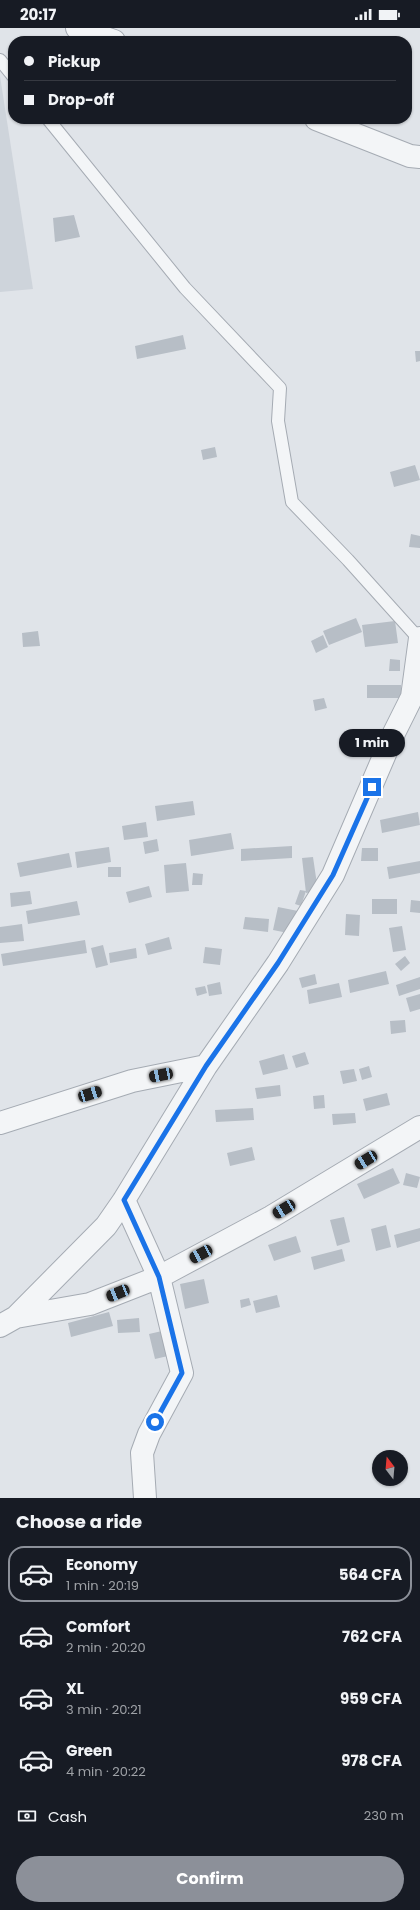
<!DOCTYPE html>
<html lang="en">
<head>
<meta charset="utf-8">
<style>
  body { margin:0; font-family:Poppins,sans-serif; background:#242831; color:#f1f3f6; height:100vh; display:flex; flex-direction:column; font-size:15px; white-space:nowrap }
  * { box-sizing:border-box; margin:0 }
  p { font-size:13px; color:#9ea1a6 }
  .icon { flex:none; width:22px; height:22px; fill:none; stroke:currentColor; stroke-width:2; stroke-linecap:round; stroke-linejoin:round }
  .map { position:relative; height:1470px; overflow:hidden }
  .sheet { display:flex; flex-direction:column; background:#171b24; flex:1 }
  .sheet>* { flex:none }
  .top-card { position:absolute; left:8px; top:8px; width:404px; height:88px; border-radius:16px; box-shadow:0 1px 3px #0004; display:grid; align-content:center; height:88px; padding:0 16px; background:#171b24 }
  .needle { width:26px; rotate:344deg }
  .controls { position:absolute; left:372px; top:1422px; display:grid; gap:8px }
  .controls a { display:grid; place-items:center; width:36px; height:36px; border-radius:50%; background:#171b24; box-shadow:0 1px 3px #0004; font-size:20px }
  .end { position:absolute; width:18px; height:18px; margin:-9px; border:5px solid #1a73e8; background:#fff; box-shadow:0 0 0 2px #fff }
  .from { border-radius:50% }
  .bubble { position:absolute; height:28px; border-radius:14px; background:#171b24; box-shadow:0 1px 3px #0004; font-size:13px; font-weight:700; line-height:28px; text-align:center }
  .car { position:absolute; width:12px; height:24px; margin:-12px -6px; border-radius:5px; box-shadow:0 0 3px 1px #0007; background:linear-gradient(#222 24%,#8ab4d8 0 40%,#222 0 76%,#8ab4d8 0 86%,#222 0) }
  .top-card b { display:flex; align-items:center; gap:14px; height:38px; font-size:15px }
  .top-card b+b { border-top:1px solid #363941 }
  .top-card i { width:10px; height:10px; background:#f1f3f6 }
  ul { padding:0; list-style:none }
  li { display:flex; align-items:center; gap:12px; height:56px; margin:0 8px 6px; padding:0 8px; border:2px solid transparent; border-radius:16px }
  li div { flex:1 }
  li b { display:block; font-size:15px }
  li em { font-style:normal; font-weight:700 }
  li.active { border-color:#8c9099 }
  li>.icon { width:36px; height:36px; stroke-width:1.5 }
  h2 { padding:0 16px; font-size:18px; line-height:48px }
  .pay { display:flex; align-items:center; gap:10px; height:44px; padding:0 16px; font-size:15px }
  .pay p { margin-inline-start:auto }
  .primary-button { display:flex; gap:8px; margin-top:auto; padding:8px 16px }
  .primary-button a { flex:1; height:46px; border-radius:24px; background:#8c9099; color:#fff; font-size:16px; font-weight:700; line-height:46px; text-align:center }
  .status { display:flex; justify-content:space-between; align-items:center; height:28px; padding:0 20px; background:#171b24; direction:ltr }
  .status svg { height:11px; fill:currentColor }
  .map>svg:first-child { display:block }
</style>
</head>
<body>
<div class="status"><b>20:17</b><svg viewBox="0 0 49 12"><path d="M0 12V9h3v3zM5 12V6h3v6zM10 12V3h3v9zM15 12V0h3v12zM26 1h20v11H26zM47 4h2v5h-2z"/></svg></div>
<div class="map">
<svg width="420" height="1470" viewBox="0 0 420 1470">
  <rect width="100%" height="100%" fill="#e0e4e9"/>
  <!-- built -->
  <path fill="#ced4db" d="M0 48 33 261 0 264Z"/>
  <!-- building -->
  <path fill="#b7bec6" d="M74 187 80 209 55 214 53 190Z
    M183 307 186 321 137 331 135 318Z
    M415 323H420V333L416 334Z
    M215 419 217 429 203 432 201 422Z
    M415 437 420 452 394 459 390 444Z
    M411 506 420 508V520L409 519Z
    M356 590 362 604 329 617 323 603Z
    M395 593 398 615 365 619 362 597Z
    M38 603 40 618 23 619 22 605Z
    M323 607 328 619 316 625 311 613Z
    M390 631 400 632V643H389Z
    M367 657H401V670H367Z
    M324 670 327 680 315 683 313 672Z
    M193 773 195 787 157 793 155 778Z
    M418 784 420 797 382 805 380 792Z
    M146 794 148 809 124 812 122 798Z
    M231 805 234 821 191 828 189 812Z
    M157 811 159 823 145 826 143 814Z
    M292 818V830L241 833V821Z
    M109 819 111 834 77 840 75 824Z
    M362 820H378V833H361Z
    M69 825 72 839 20 849 17 835Z
    M313 829 318 863 306 865 302 830Z
    M420 833V845L389 851 387 839Z
    M186 835 189 863 166 865 164 837Z
    M108 839H121V849H108Z
    M193 845 203 846 202 857H192Z
    M149 858 152 869 129 875 126 864Z
    M300 862 306 863 301 878 295 876Z
    M30 863 32 876 11 879 10 865Z
    M372 871H397V886H372Z
    M411 872 420 873V885L410 884Z
    M77 873 80 887 28 896 26 883Z
    M278 879 298 883 293 906 273 902Z
    M346 886 360 887 359 908 345 907Z
    M245 889 269 891 268 904 243 901Z
    M22 896 24 913 0 915V899Z
    M402 898 406 922 393 924 389 900Z
    M169 909 172 921 148 927 145 916Z
    M85 912 87 925 3 938 1 926Z
    M103 917 108 937 96 940 91 920Z
    M205 919 222 921 220 937 203 935Z
    M136 920 137 930 110 935 109 925Z
    M405 928 410 935 401 943 395 936Z
    M386 943 389 956 350 965 348 952Z
    M315 946 317 956 302 960 299 950Z
    M420 949V961L399 968 396 957Z
    M220 954 222 966 209 968 207 957Z
    M339 955 342 969 309 976 307 962Z
    M205 958 207 965 197 968 195 960Z
    M420 966V981L410 984 406 970Z
    M405 992 406 1004 391 1006 390 993Z
    M305 1024 309 1036 296 1040 292 1028Z
    M284 1026 288 1041 263 1047 259 1033Z
    M369 1038 372 1049 362 1052 359 1041Z
    M354 1041 357 1053 343 1056 340 1043Z
    M280 1057 281 1068 257 1071 255 1060Z
    M387 1065 390 1077 366 1083 363 1071Z
    M324 1067 325 1080 314 1081 313 1068Z
    M253 1080 254 1092 216 1094 215 1082Z
    M355 1085 356 1095 333 1097 332 1086Z
    M252 1119 255 1132 230 1138 227 1125Z
    M393 1140 400 1155 364 1171 357 1156Z
    M406 1145 420 1149 417 1160 403 1157Z
    M344 1189 350 1214 337 1218 330 1192Z
    M386 1197 391 1219 376 1223 371 1201Z
    M420 1200V1213L397 1220 394 1207Z
    M296 1208 301 1224 274 1233 268 1217Z
    M342 1221 345 1233 314 1242 311 1229Z
    M204 1251 209 1275 185 1281 180 1256Z
    M277 1267 280 1279 256 1285 253 1273Z
    M249 1270 251 1277 241 1280 240 1272Z
    M109 1284 113 1298 71 1309 68 1295Z
    M139 1290 140 1304 118 1305 117 1292Z
    M162 1303 168 1328 155 1331 149 1306Z"/>
  <g fill="none" stroke-linecap="round" stroke-linejoin="round">
    <!-- lane casing -->
    <g stroke="#a5abb3" stroke-width="14">
      <path id="lane" d="M0 32 13 48
        M48 91 185 260 280 360 278 393 292 474 348 532 420 612"/>
    </g>
    <!-- street casing -->
    <g stroke="#a5abb3" stroke-width="24">
      <path id="street" d="M77 0 114 13
        M316 91 410 128 420 129
        M0 1095 132 1053 206 1038
        M124 1172 159 1249 182 1345 149 1406 142 1425 145 1470
        M16 1289 90 1276 159 1249 271 1189 420 1099
        M0 1298 16 1289 106 1198 124 1172 206 1038 278 935 333 847 394 705 412 669 420 610"/>
    </g>
    <!-- lane -->
    <use href="#lane" stroke="#f3f5f7" stroke-width="12"/>
    <!-- street -->
    <use href="#street" stroke="#f3f5f7" stroke-width="22"/>
  </g>
  <g fill="none" stroke-linecap="round" stroke-linejoin="round">
    <!-- route -->
    <path stroke="#1a73e8" stroke-width="5" d="M155 1394 182 1345 159 1249 124 1172 206 1038 278 935 333 847 372 759"/>
  </g>
</svg>
<div class="controls">
<a><svg class="needle" viewBox="-14 -14 28 28"><path d="M0-13l5 13h-10z" fill="#e53935"/><path d="M0 13l5-13h-10z" fill="#9ea1a6"/></svg></a>
</div>
<i class="end from" style="left:155px;top:1394px"></i>
<i class="end" style="left:372px;top:759px"></i>
<div class="bubble" style="left:339px;top:701px;width:66px">1 min</div>
<i class="car" style="left:161px;top:1047px;rotate:259deg"></i>
<i class="car" style="left:90px;top:1066px;rotate:73deg"></i>
<i class="car" style="left:366px;top:1132px;rotate:239deg"></i>
<i class="car" style="left:284px;top:1181px;rotate:239deg"></i>
<i class="car" style="left:201px;top:1226px;rotate:242deg"></i>
<i class="car" style="left:118px;top:1265px;rotate:248deg"></i>
<div class="top-card">
<b><i class="from"></i>Pickup</b>
<b><i></i>Drop-off</b>
</div>
</div>
<section class="sheet">
<h2>Choose a ride</h2>
<ul>
<li class="active"><svg class="icon" aria-label="car" viewBox="0 0 24 24"><path d="M5 17H2v-5l4-1 3-4h7l3 4 3 1v5h-3M9 17h6M6 11h13"/><circle cx="7" cy="17" r="2"/><circle cx="17" cy="17" r="2"/></svg><div><b>Economy</b><p>1 min · 20:19</p></div><em>564 CFA</em></li>
<li><svg class="icon" aria-label="car" viewBox="0 0 24 24"><path d="M5 17H2v-5l4-1 3-4h7l3 4 3 1v5h-3M9 17h6M6 11h13"/><circle cx="7" cy="17" r="2"/><circle cx="17" cy="17" r="2"/></svg><div><b>Comfort</b><p>2 min · 20:20</p></div><em>762 CFA</em></li>
<li><svg class="icon" aria-label="car" viewBox="0 0 24 24"><path d="M5 17H2v-5l4-1 3-4h7l3 4 3 1v5h-3M9 17h6M6 11h13"/><circle cx="7" cy="17" r="2"/><circle cx="17" cy="17" r="2"/></svg><div><b>XL</b><p>3 min · 20:21</p></div><em>959 CFA</em></li>
<li><svg class="icon" aria-label="car" viewBox="0 0 24 24"><path d="M5 17H2v-5l4-1 3-4h7l3 4 3 1v5h-3M9 17h6M6 11h13"/><circle cx="7" cy="17" r="2"/><circle cx="17" cy="17" r="2"/></svg><div><b>Green</b><p>4 min · 20:22</p></div><em>978 CFA</em></li>
</ul>
<div class="pay"><svg class="icon" aria-label="cash" viewBox="0 0 24 24"><path d="M3 7h18v10H3z"/><circle cx="12" cy="12" r="2"/></svg>Cash<p>230 m</p></div>
<div class="primary-button"><a>Confirm</a></div>
</section>
</body>
</html>
